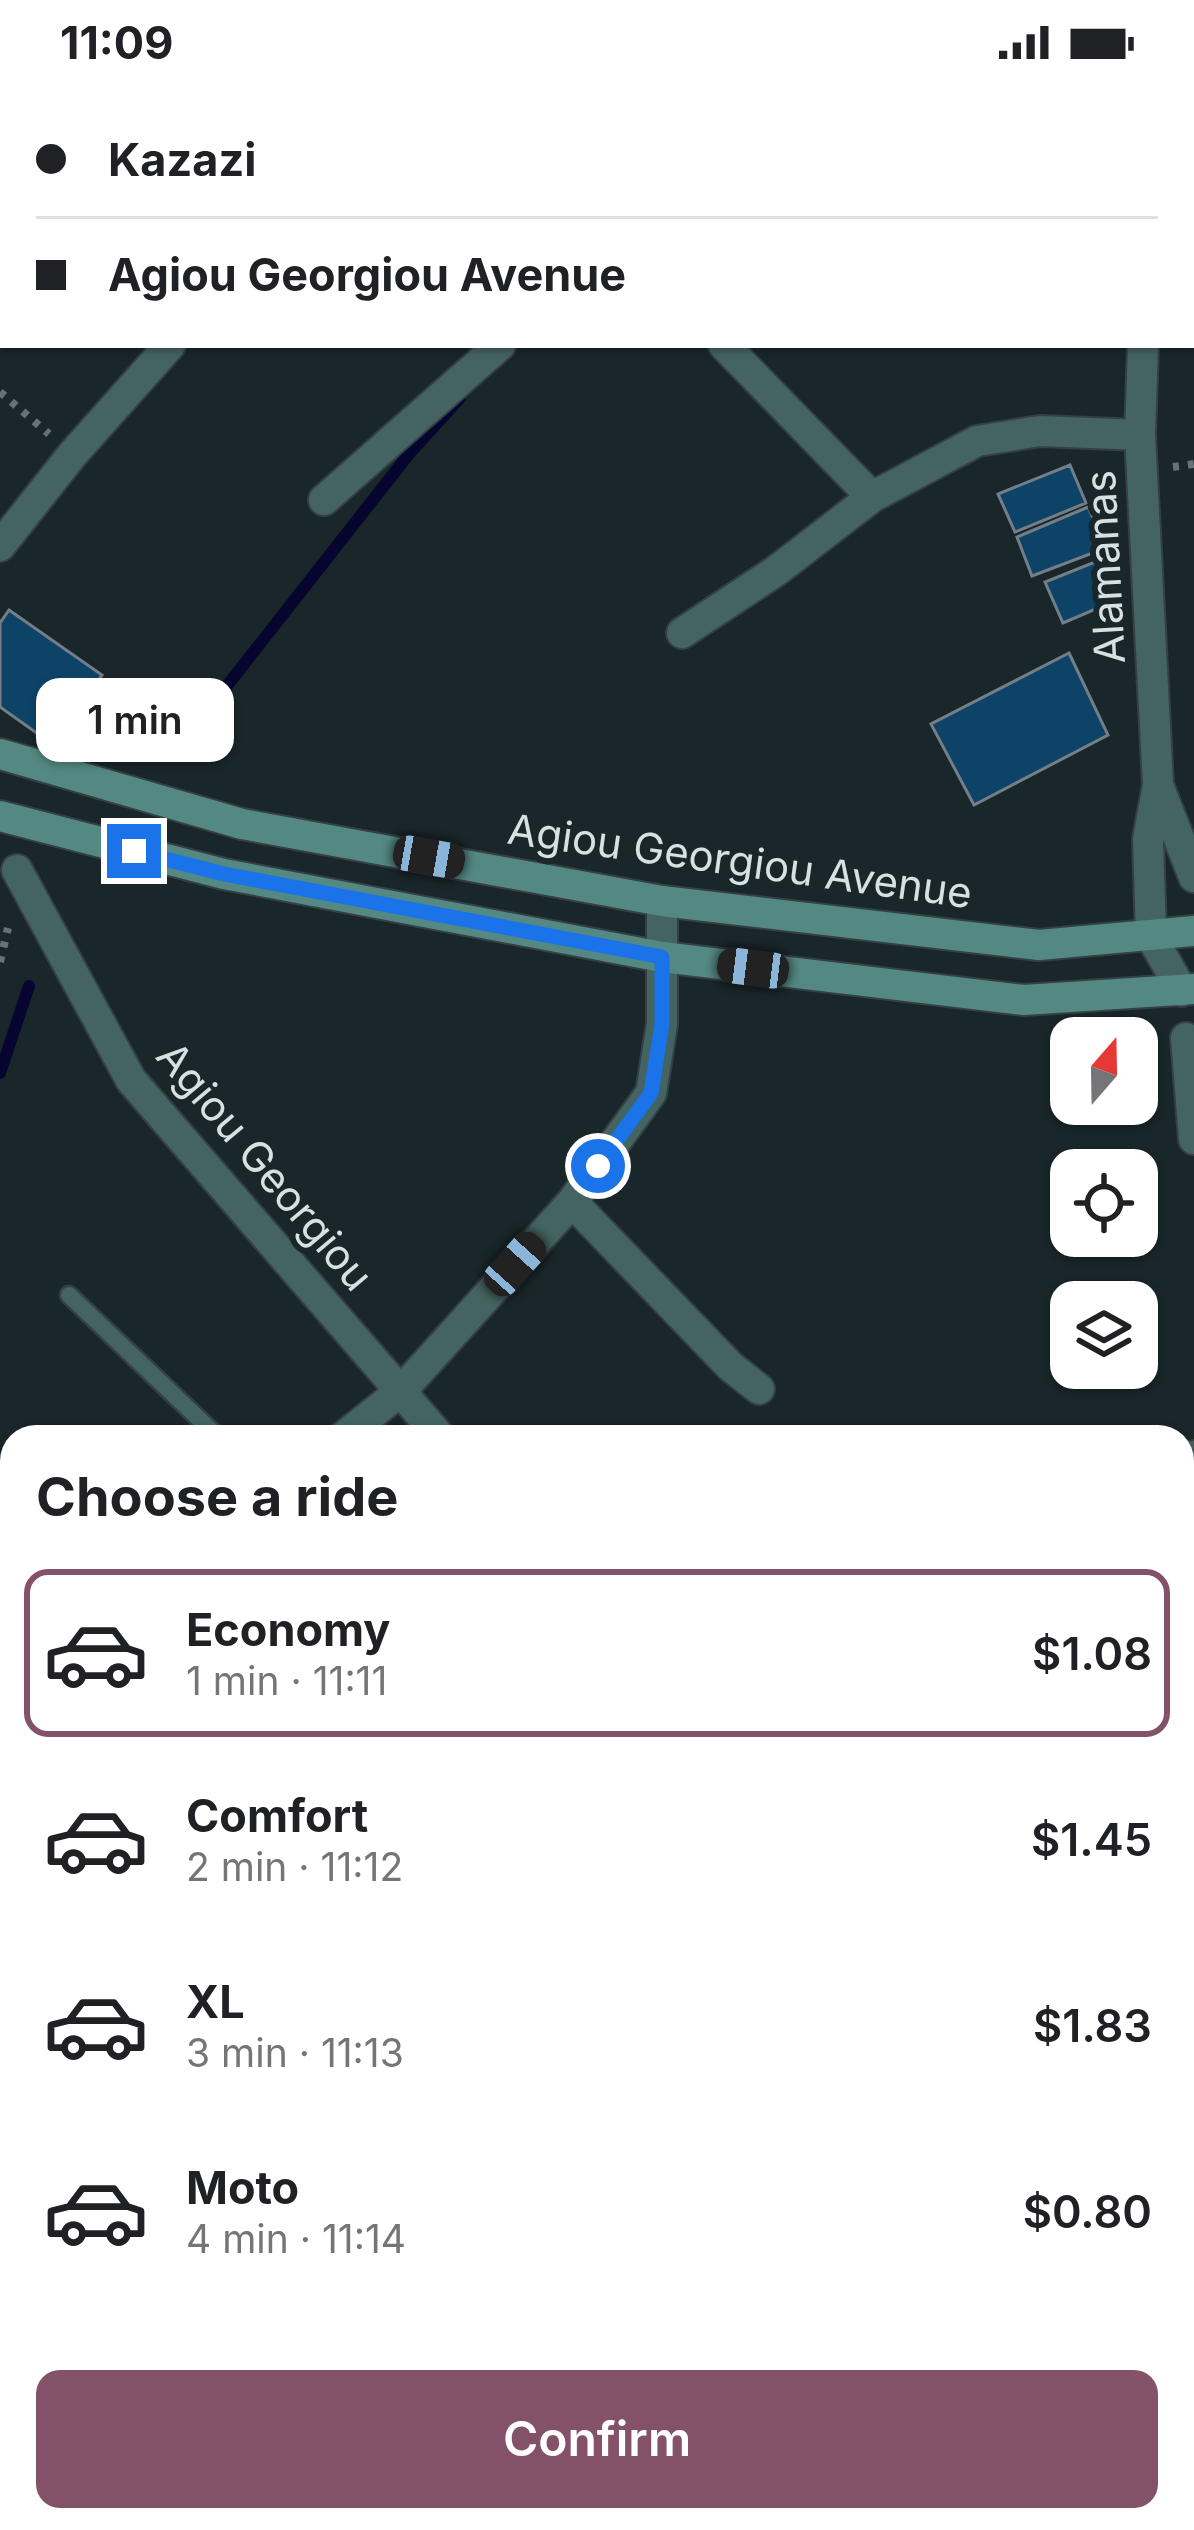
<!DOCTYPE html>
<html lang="en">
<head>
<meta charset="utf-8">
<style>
  body { margin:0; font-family:Inter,sans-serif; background:#f6f6f6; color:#202124; height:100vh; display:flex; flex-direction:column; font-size:45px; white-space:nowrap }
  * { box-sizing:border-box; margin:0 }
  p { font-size:39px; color:#757577 }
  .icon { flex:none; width:66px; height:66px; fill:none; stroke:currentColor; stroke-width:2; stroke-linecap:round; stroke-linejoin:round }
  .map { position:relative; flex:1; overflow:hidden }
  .side { position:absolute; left:0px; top:1341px; width:1194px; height:1107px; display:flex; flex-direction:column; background:#fff; border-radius:36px 36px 0 0; box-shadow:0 3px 9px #0004 }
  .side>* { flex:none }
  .top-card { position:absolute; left:0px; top:0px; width:1194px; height:264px; box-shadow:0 3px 9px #0004; display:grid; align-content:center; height:264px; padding:0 36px; background:#fff }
  .needle { width:78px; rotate:20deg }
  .controls { position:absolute; left:1050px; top:933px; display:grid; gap:24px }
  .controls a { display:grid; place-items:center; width:108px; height:108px; border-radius:24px; background:#fff; box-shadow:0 3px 9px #0004; font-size:60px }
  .end { position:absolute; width:54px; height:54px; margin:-27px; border:15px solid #1a73e8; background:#fff; box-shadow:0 0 0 6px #fff }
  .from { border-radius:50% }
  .bubble { position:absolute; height:84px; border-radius:24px; background:#fff; box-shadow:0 3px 9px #0004; font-size:39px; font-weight:600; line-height:84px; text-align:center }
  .car { position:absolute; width:36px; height:72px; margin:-36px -18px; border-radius:15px; box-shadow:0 0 9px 3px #0007; background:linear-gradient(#222 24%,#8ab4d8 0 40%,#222 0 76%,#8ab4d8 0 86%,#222 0) }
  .top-card b { display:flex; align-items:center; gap:42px; height:114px; font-size:45px }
  .top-card b+b { border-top:3px solid #e0e0e0 }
  .top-card i { width:30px; height:30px; background:#202124 }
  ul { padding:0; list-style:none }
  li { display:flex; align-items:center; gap:36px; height:168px; margin:0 24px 18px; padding:0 12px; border:6px solid transparent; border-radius:24px }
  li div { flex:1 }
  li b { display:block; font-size:45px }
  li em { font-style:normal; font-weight:600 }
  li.selected { border-color:#845268 }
  li>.icon { width:108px; height:108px; stroke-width:1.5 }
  h2 { padding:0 36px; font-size:54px; line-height:144px }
  .cta { display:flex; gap:24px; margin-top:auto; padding:24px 36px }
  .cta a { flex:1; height:138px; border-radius:24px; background:#845268; color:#fff; font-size:48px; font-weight:600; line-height:138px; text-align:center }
  .status { display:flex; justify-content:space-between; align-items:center; height:84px; padding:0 60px; background:#fff; direction:ltr }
  .status svg { height:33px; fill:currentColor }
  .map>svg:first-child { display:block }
</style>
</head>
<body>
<div class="status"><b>11:09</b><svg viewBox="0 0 49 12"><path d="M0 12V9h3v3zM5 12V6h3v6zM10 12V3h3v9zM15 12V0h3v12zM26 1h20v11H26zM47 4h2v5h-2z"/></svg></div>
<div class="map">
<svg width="1194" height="2446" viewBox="0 0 1194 2446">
  <rect width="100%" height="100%" fill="#19262a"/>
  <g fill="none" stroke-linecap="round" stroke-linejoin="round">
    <!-- stream -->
    <path stroke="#050530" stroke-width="12" d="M755 3 758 0
      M186 654 409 370 460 314
      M0 989 29 902"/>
  </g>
  <!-- building -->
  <path fill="#0e4368" stroke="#737e88" stroke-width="3" d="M1070 381 1086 419 1015 448 998 410Z
    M1088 423 1106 464 1032 492 1017 453Z
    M1100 476 1117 516 1063 539 1045 498Z
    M9 526 102 591 52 660 0 623V539Z
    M1069 569 1108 651 974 721 931 640Z
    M1194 2323V2423L1182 2411V2339Z"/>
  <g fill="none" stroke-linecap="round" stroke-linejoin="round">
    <!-- service casing -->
    <g stroke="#344044" stroke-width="21">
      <path id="service" d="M69 1211 218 1353"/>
    </g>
    <!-- minor casing -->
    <g stroke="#344044" stroke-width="34">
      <path id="minor" d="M1061 0 1064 3
        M433 3 436 0
        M1164 3V0
        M724 261 872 413
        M1143 261 1140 351 1158 701 1148 755 1151 852 1182 907
        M324 416 500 261
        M0 462 72 371 170 261
        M682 549 776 487 872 413 977 357 1040 347 1140 351
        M1158 701 1194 793
        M17 786 131 996 440 1353
        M1186 954 1194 1055
        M572 1118 730 1282 759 1305
        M343 1353 402 1306 572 1118 651 1009 662 940V817
        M1182 1385 1194 1372
        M0 1660 12 1644
        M1182 1867 1194 1880
        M1182 2129 1194 2133
        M0 2355 12 2362
        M62 2436 67 2446
        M251 2446 262 2436
        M837 2446 846 2436"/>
    </g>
    <!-- secondary casing -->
    <g stroke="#344044" stroke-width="34">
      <path id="secondary" d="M0 670 242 740 662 817 1039 861 1194 847
        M0 732 224 790 662 873 1024 916 1194 905"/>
    </g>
    <!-- path -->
    <path stroke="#667275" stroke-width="8" stroke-dasharray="6 9" stroke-linecap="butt" d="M717 3 720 0
      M0 308 49 350
      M1173 383 1194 380
      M0 878 8 844"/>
    <!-- service -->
    <use href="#service" stroke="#446461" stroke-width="16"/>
    <!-- minor -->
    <use href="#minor" stroke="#446461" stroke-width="30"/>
    <!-- secondary -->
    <use href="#secondary" stroke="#548883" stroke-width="30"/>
  </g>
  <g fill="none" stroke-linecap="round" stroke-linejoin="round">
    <!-- route -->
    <path stroke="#1a73e8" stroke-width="15" d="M134 767 224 790 662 873V940L651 1009 598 1082"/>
  </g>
  <g text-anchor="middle" stroke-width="12" stroke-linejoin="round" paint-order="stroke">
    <!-- street labels -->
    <g font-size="42" fill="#d7e0e2" stroke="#19262a">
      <text transform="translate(1105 483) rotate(-93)" y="15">Alamanas</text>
      <text transform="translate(740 777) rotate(8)" y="15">Agiou Georgiou Avenue</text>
      <text transform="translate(265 1082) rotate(50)" y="15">Agiou Georgiou</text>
    </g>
  </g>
</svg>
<div class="controls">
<a><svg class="needle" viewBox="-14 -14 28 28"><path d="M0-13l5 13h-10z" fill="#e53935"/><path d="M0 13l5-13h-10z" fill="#757577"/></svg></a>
<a><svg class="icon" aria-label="locate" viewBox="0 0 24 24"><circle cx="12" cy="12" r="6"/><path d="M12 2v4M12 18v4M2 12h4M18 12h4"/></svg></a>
<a><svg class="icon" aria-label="layers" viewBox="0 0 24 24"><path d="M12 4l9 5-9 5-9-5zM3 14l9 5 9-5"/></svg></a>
</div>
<i class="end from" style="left:598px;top:1082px"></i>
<i class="end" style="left:134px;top:767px"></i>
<div class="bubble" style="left:36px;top:594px;width:198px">1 min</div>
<i class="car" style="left:429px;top:773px;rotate:100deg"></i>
<i class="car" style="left:753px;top:884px;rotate:277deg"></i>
<i class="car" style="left:515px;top:1180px;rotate:42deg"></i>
<div class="top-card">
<b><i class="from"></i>Kazazi</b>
<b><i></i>Agiou Georgiou Avenue</b>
</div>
<section class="side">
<h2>Choose a ride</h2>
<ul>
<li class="selected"><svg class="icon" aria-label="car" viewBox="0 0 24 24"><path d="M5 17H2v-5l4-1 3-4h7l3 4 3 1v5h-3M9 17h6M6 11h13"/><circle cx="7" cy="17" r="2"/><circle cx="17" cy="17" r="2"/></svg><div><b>Economy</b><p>1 min · 11:11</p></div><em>$1.08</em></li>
<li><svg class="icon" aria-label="car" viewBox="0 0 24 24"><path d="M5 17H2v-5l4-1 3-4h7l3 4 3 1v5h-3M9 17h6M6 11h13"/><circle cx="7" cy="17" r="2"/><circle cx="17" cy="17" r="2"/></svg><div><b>Comfort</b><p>2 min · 11:12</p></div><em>$1.45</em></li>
<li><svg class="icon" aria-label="car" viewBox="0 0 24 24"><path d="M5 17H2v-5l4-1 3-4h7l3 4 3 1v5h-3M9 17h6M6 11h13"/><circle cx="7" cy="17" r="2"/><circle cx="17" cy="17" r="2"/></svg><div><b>XL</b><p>3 min · 11:13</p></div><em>$1.83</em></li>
<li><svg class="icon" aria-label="car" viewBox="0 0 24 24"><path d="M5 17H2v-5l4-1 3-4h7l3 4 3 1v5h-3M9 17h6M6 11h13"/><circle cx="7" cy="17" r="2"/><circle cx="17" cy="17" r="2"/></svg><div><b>Moto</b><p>4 min · 11:14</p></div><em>$0.80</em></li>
</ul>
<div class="cta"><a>Confirm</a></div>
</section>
</div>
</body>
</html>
